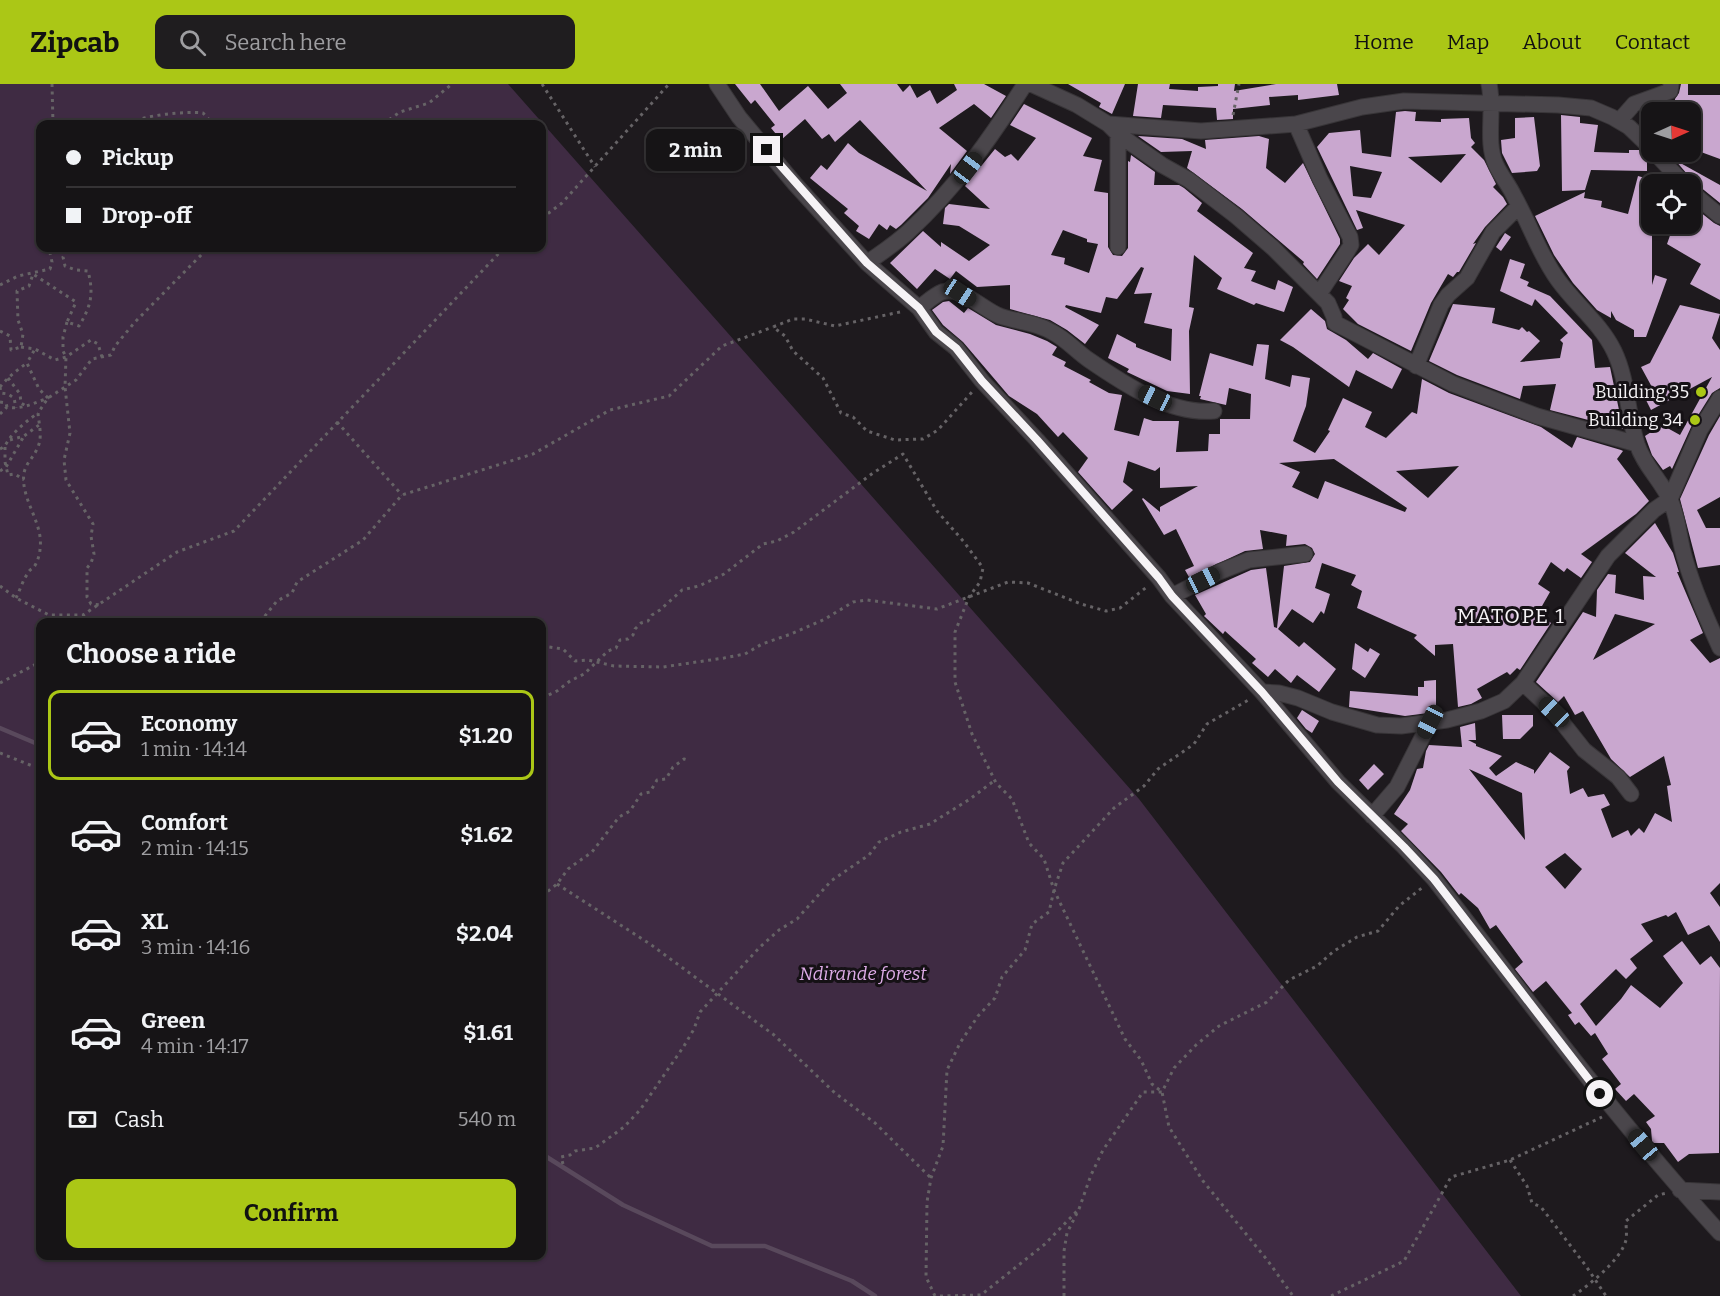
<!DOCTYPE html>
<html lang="en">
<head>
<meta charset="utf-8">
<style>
  body { margin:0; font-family:Bitter,serif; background:#1f1d1f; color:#f1f3f6; height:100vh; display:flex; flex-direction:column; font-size:22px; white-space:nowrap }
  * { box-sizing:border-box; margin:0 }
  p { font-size:20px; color:#9e9ea1 }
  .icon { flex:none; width:33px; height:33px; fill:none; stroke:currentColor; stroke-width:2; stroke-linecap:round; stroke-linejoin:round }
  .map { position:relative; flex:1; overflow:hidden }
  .drawer { position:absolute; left:36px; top:534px; width:510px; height:642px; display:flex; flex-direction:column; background:#161416; border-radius:12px; box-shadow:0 2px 4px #0004,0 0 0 2px #353335 }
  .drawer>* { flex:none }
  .guide { position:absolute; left:36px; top:36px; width:510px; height:132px; border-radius:12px; box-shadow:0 2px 4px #0004,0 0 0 2px #353335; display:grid; align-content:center; height:132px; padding:0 30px; background:#161416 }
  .needle { width:39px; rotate:87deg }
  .controls { position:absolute; left:1641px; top:18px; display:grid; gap:12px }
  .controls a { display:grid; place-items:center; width:60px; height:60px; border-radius:12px; background:#161416; box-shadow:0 2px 4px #0004,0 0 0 2px #353335; font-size:30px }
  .end { position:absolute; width:27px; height:27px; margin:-14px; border:8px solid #f6f3f6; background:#111; box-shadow:0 0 0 3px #111 }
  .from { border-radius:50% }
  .bubble { position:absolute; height:42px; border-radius:12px; background:#161416; box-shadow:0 2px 4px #0004,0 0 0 2px #353335; font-size:20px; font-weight:700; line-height:42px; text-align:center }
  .car { position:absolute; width:18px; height:36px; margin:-18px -9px; border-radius:8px; box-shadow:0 0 4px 2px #0007; background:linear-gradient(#222 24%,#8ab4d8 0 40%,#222 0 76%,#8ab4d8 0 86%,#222 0) }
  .guide b { display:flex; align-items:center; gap:21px; height:57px; font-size:22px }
  .guide b+b { border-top:2px solid #353335 }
  .guide i { width:15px; height:15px; background:#f1f3f6 }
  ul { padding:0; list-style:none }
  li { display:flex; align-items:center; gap:18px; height:90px; margin:0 12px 9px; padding:0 18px; border:3px solid transparent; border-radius:12px }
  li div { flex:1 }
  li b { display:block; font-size:22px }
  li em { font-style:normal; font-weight:700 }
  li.current { border-color:#abc716 }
  li>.icon { width:54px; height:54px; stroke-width:1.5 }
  h2 { padding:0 30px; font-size:27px; line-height:72px }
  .pay { display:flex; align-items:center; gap:15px; height:66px; padding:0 30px; font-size:22px }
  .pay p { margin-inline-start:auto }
  .action { display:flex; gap:12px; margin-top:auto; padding:12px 30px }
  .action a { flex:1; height:69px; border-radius:12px; background:#abc716; color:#111; font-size:24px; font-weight:700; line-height:69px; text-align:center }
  header { display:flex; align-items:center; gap:36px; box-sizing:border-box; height:84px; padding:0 30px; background:#abc716; color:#111 }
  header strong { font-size:28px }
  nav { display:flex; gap:33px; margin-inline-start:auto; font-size:21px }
  .search { width:420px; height:54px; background:#1f1d1f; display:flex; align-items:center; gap:15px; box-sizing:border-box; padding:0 21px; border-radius:12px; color:#9e9ea1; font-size:22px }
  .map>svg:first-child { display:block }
</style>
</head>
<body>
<header>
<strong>Zipcab</strong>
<div class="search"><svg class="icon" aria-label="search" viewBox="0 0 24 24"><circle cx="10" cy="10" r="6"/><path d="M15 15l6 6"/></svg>Search here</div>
<nav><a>Home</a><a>Map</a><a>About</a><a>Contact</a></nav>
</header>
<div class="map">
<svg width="1720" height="1212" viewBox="0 0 1720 1212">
  <rect width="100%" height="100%" fill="#1e1a1e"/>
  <!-- green -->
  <path fill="#3f2b43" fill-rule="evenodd" d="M0 0H508L1139 715 1521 1212H0ZM40 40H542V164H40ZM40 538H542V1172H40Z"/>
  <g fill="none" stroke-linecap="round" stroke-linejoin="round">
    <!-- stream -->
    <path stroke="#59495c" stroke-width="4.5" d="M0 644 40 661
      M542 1070 623 1121 712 1162H765L852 1197 875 1212"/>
  </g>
  <!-- building -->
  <path fill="#c9a7cf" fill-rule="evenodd" d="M735 0H760L779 27 808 2 828 25 847 9 840 0H897L903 8 910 1 917 14 930 6 937 20 957 6 954 0H984L1006 12 991 34 974 20 939 44 967 67 950 90 951 80 928 114 901 141 896 145 890 141 887 146 879 140 869 155 856 147 859 142 844 129 848 125 810 94 821 81 827 86 848 59 859 69 927 107 860 36 835 58 829 50 822 55 805 35 781 56 771 44 775 41 755 16 751 20Z
    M1068 0H1125L1112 30 1099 23 1101 19Z
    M1138 0H1170L1169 5 1198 7V3L1218 2V0H1235L1234 7 1276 0H1337L1339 11 1298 16V11L1269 13 1270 21 1233 25V35L1217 36 1216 24 1163 21 1161 34 1133 32Z
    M1681 0H1688V11H1720V75L1690 64V28H1675V15L1679 9Z
    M1024 20 1092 54 1083 72 1102 76 1094 107 1108 109V163L1113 171 1122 172 1128 164V77L1130 78 1131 71 1155 88 1154 101H1179L1184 104 1202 119 1197 127 1253 169 1244 184 1256 187 1251 197 1275 206 1278 196 1293 203 1284 228 1256 219 1254 221 1217 205 1222 194 1194 171 1189 223 1194 224 1189 247 1190 310 1167 307 1127 288 1129 285 1108 274 1117 250 1136 260V263L1171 277 1172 245 1144 239 1152 209 1134 210 1144 184 1141 183 1117 215 1106 213 1101 229 1066 221 1065 223 1099 241 1085 260 1067 246 1050 236 1010 225V201L977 203 956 187 950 195 935 185 917 205 890 179 923 147 941 163V158L969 177 990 161 959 142 943 140 945 124 949 120 990 125 965 102 995 65 1005 73 1011 70 1018 77 1036 54 1010 41ZM1063 146 1087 155V158L1098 160 1089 189 1064 180 1065 174 1051 171Z
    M1405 27 1416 28 1415 37 1441 38V35L1469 34 1471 54 1475 59 1471 63 1484 76 1496 100 1493 103 1503 113 1507 120 1485 143 1473 160 1476 159 1459 188H1457L1453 193 1448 190 1431 219 1411 267 1358 240 1343 225 1349 216 1346 214 1352 202 1339 197 1354 174 1368 160 1379 171 1405 141 1356 126 1363 144 1357 146 1317 63 1329 49 1360 46 1362 69 1391 73 1396 28ZM1466 70 1441 99 1408 73ZM1350 82 1382 88 1371 114 1353 112Z
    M1561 31 1580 33V39L1598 41 1594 68 1629 69V66H1639L1647 75V87L1591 86 1585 106 1562 107Z
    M1534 33 1540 82 1537 87 1512 89 1502 69 1501 56 1515 54V34Z
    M1138 52 1182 55 1206 65 1205 56 1259 52 1269 55 1266 84 1285 99 1303 79 1340 155V160L1317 195 1303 180 1304 178 1242 125 1187 84 1192 67 1161 68Z
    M1675 76 1720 101V119L1694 98Z
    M1638 92 1652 96V201L1655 191 1667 195 1646 253H1634V246L1616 236 1611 227V234L1597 226 1573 199 1554 171 1535 132 1585 108 1584 114 1602 117 1601 123 1628 130Z
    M1690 120 1714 139 1720 142V216L1690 200 1701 180 1667 160 1674 140H1690Z
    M1505 149 1511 153 1501 167 1496 163Z
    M1510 175 1525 180 1520 194 1529 198 1527 202 1550 212 1592 256 1595 284 1610 283 1623 345 1550 326 1556 300 1523 302 1520 315 1457 291 1429 277 1453 220 1495 224 1492 239 1519 246 1522 243 1527 248 1529 247 1540 257 1520 278 1560 274 1563 259 1560 256 1568 249 1535 215 1532 222 1500 207Z
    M949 217 964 229 968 224 996 241 1030 250 1047 257 1057 263 1052 271 1066 278 1064 282 1091 296 1089 298 1109 309 1122 311 1114 346 1139 352 1144 334 1153 337H1179L1176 368 1208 367 1209 350H1220V335H1250L1251 310 1229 304 1226 321 1200 315 1201 312H1199L1210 269 1253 282 1257 260 1269 261 1265 295 1290 303 1292 291 1310 294 1306 322 1293 357 1315 369 1330 347 1328 346 1343 314 1372 328 1365 343 1386 354 1412 328 1417 330 1422 295 1449 309 1541 343 1572 364 1577 353 1621 366 1623 367 1617 375 1649 417 1636 430 1581 470 1592 478 1581 494 1567 484 1564 488 1551 478 1538 500 1550 508 1538 529 1551 539 1520 586 1517 584 1510 591 1507 588 1477 605 1482 614 1471 620 1458 623 1453 560 1435 561V572L1414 554 1417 551 1357 524 1362 507 1351 501 1356 491 1322 479 1315 504 1330 510 1324 530 1321 527 1313 539 1292 525 1278 545 1299 563 1304 558 1336 585 1319 608 1297 591 1291 599 1275 585 1268 593 1252 579 1256 575 1225 547 1223 550 1204 532 1206 530 1195 511 1251 486 1266 484 1274 543 1277 544 1284 482 1310 478 1315 470 1312 464 1305 460 1286 462 1287 451 1260 446 1263 465 1245 467 1189 493 1185 486 1194 482 1176 445 1164 451 1142 415 1143 414 1160 428V423L1198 402 1160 404V383L1155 387 1128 377 1123 398 1133 406 1112 426 1078 388 1088 374 1063 348 1058 353 1037 330 1009 312 963 258 943 241 932 226 943 218ZM1334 375 1407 424 1405 428 1325 397 1318 415 1292 403 1300 388 1279 379ZM1459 382 1428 414 1396 387Z
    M1680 221 1720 230 1712 254 1720 266V304L1712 309 1692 341 1672 385 1670 382 1663 386 1652 371 1645 352 1662 341 1680 351 1712 293 1651 326 1641 306 1653 305 1641 283 1650 279Z
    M1311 225 1325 237 1327 245 1346 256 1368 275 1373 269 1402 285 1392 305 1356 286 1349 303 1293 263 1280 256Z
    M1720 332V413L1697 426 1706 444H1720V481L1698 484 1680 415 1709 351Z
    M1655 439 1673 469 1679 488H1677L1703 549 1690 556 1710 579 1720 574V799L1710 809 1720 823V858L1709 841 1688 851 1676 828 1668 833 1666 831 1641 840 1653 857 1630 875 1637 884 1626 895 1616 885 1580 920 1596 942 1621 915 1631 901 1660 924 1683 899 1663 872 1682 857 1700 881 1711 872 1720 884 1719 1069 1689 1070 1678 1078 1664 1059H1654L1652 1057 1651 1045 1646 1038 1655 1032 1634 1010 1626 1017 1615 1005 1621 1000 1602 975 1608 970 1595 949 1591 952 1579 938 1575 941 1568 931 1572 929 1546 897 1533 908 1515 885 1523 878 1496 841 1490 845 1478 824 1461 809 1459 811 1441 788 1401 747 1408 740 1394 730 1410 706 1417 685 1423 684 1426 667 1429 661 1462 663 1460 643 1475 639 1476 656H1468L1476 660V662L1502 672 1489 684 1496 692 1516 678 1534 686V690L1550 668 1570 683 1567 687 1570 710 1583 704 1588 713 1604 710 1610 721 1601 725 1612 754 1628 746 1631 752 1639 744 1644 749 1655 729 1672 738 1667 702 1671 701 1664 672 1630 693 1611 675 1583 627 1575 631 1564 612 1558 618 1536 598 1583 528 1596 533 1597 506 1608 490 1616 491 1615 509 1644 516 1643 492 1656 493 1625 469ZM1615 530 1655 540 1593 576ZM1469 685 1522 709 1525 756ZM1565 769 1582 785 1565 805 1545 783Z
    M1355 559 1368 568 1370 564 1380 570 1365 594 1352 585Z
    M1436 596V628L1405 632 1349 623 1350 607 1418 612V603H1424V597Z
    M1302 626 1319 637 1312 649 1306 645 1297 634Z
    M1502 631H1533V642L1520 655H1503Z
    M1374 680 1384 690 1368 706 1359 696Z"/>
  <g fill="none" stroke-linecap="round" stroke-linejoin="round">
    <!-- street casing -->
    <g stroke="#383538" stroke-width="17">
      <path id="street" d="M717 0 739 33 795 100 867 179 919 224 936 248 956 264 982 297 1037 356 1159 494 1172 512 1262 608 1338 698 1404 763 1434 795C1527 915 1617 1037 1720 1149
        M1031 0 1077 21 1108 40 1118 50 1162 81 1189 96 1236 132 1273 164 1328 219 1334 233 1335 239 1453 300 1537 332 1637 360
        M1489 0C1495 26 1485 58 1496 81 1501 92 1509 101 1514 112 1530 140 1539 170 1558 196 1576 221 1601 240 1614 267 1628 296 1627 329 1637 360 1644 382 1662 397 1671 418 1679 437 1679 456 1685 475 1694 506 1707 535 1720 564
        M1619 37 1634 20 1670 7 1671 0
        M1108 40 1201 47 1296 40 1362 23 1404 17 1558 21 1591 24 1612 33 1629 43 1652 65
        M1296 40 1320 95 1350 153 1351 161 1348 166 1319 210
        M1654 68 1684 100
        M1690 107 1720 132
        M1118 163V50
        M867 179C881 169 895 160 908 148 955 105 991 54 1025 0
        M919 224C926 219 934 211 942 208 962 202 982 225 1000 232 1017 238 1036 238 1052 248 1066 255 1076 267 1089 276 1124 300 1170 331 1214 327
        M1416 282 1441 221 1448 211 1467 194 1493 148 1519 122
        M1172 512 1219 488 1249 476 1305 470
        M1523 599 1554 628 1584 666 1618 693 1631 710
        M1262 608 1279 609 1298 614 1332 628 1377 641 1401 642 1447 636 1481 627 1504 617 1523 599 1608 472 1654 426 1670 415 1700 346 1720 314
        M1372 732 1397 703 1430 638
        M1680 1106 1720 1108"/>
    </g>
    <!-- path -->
    <path stroke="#666366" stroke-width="3" stroke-dasharray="3 4.5" stroke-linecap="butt" d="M52 0 53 40
      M542 0 595 83
      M1233 31 1239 0
      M129 40C141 31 187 27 203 29L213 40
      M383 40 400 28 429 19 452 0
      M542 134 562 119 669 0
      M0 201 18 192 50 185 52 178 49 164
      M900 228 835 242 805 235H793L773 243 785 252 793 267 823 294 841 329 853 333 867 347 895 356 923 355 938 346 973 307
      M67 238 63 253V267L66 273 65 303 70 349 64 376 66 396 93 440 91 452 94 470 91 479 87 484V513L91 520 101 521
      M0 247 10 252 11 266 21 263 23 250 18 236 17 207 29 202 33 190 76 218 67 238 79 242C91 222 94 210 88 187L76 186 65 182 63 173 70 164
      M21 263 35 265 55 276 66 273 91 256 98 260 102 273
      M8 294 20 310 21 319 26 322
      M0 303C7 294 17 286 27 279
      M0 303 1 309 8 310 14 314 16 324
      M0 318 6 319 7 323
      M0 330 7 323C22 326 34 319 48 314L39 305 27 279 35 265
      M337 338 402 411
      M10 356 24 352 39 341
      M5 363V378L8 391 15 390 24 396
      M0 365C6 362 6 359 10 354 17 345 29 335 38 329
      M0 387 6 383 24 352
      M0 502 16 514 49 531H83L177 468 234 447 504 164
      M16 514C20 506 23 496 28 489 29 486 32 485 34 483 37 479 40 470 40 465 44 439 20 415 24 389 26 379 33 374 37 365 43 354 39 341 38 329L48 314 76 296 92 275 111 271 115 262 135 238 208 164
      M83 531 88 538
      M260 538 277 517 292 509 297 498 363 456 402 411 533 370 610 326 669 312 722 262 773 243
      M297 538 325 533 347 538
      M542 562 563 565 575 577 588 576 614 582 663 583 724 574 745 570 762 560 791 550 825 535 853 518 867 516 937 525 1008 498 1028 499 1081 520 1106 527 1120 524 1148 502
      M0 599 40 578
      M542 614 557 607 570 597 584 590 608 567 616 564 620 556 628 555 633 551 635 545 641 539 648 537 652 531 660 526 682 506 699 502 724 490 763 460 777 457 794 448 873 389 903 370 937 427 964 458 983 484 980 498 969 513 955 548V598L972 650 996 699 1012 715 1029 759 1044 775 1054 806 1125 955 1141 976 1152 1000 1162 1008 1169 1043 1203 1097 1268 1177 1293 1212
      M0 669 40 685
      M557 800 650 860 774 951 835 1009 875 1039 931 1094
      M542 812 557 800 568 785 592 768 619 733 630 727 641 710 650 708 657 696 666 695 673 683 684 675 688 676
      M1510 1076 1527 1102 1532 1119 1541 1123 1586 1182 1606 1212
      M563 1080 561 1073 570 1071 575 1067 595 1064 624 1043 640 1026 684 962 694 945 700 928 760 863 779 846 797 835 831 797 869 771 879 758 901 748 930 740 970 715 995 696
      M935 1212 926 1193 927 1118 931 1094 943 1062 947 986 960 959 978 932 995 914 1002 893 1025 866 1032 840 1049 828 1054 806 1063 779 1114 724 1144 702 1158 685 1194 660 1207 640 1250 615
      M940 1212 981 1211 1045 1160 1077 1127
      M1064 1212V1167L1067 1149 1079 1125 1091 1091 1103 1066 1143 1008H1162L1174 984 1196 961 1219 942 1267 918 1289 896 1317 882 1334 867 1357 853 1378 847 1399 822 1423 803
      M1331 1212 1404 1177 1451 1093 1510 1076 1602 1033
      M1573 1212C1589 1201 1621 1176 1626 1156 1627 1151 1626 1143 1626 1137L1658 1111 1667 1109"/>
    <!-- street -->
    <use href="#street" stroke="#4a464b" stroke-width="15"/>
  </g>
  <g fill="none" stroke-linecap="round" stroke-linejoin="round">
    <!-- route -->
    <path stroke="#f6f3f6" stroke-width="8" d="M767 66 867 179 919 224 936 248 956 264 982 297 1037 356 1159 494 1172 512 1262 608 1338 698 1404 763 1434 795 1600 1010"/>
  </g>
  <!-- markers -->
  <g fill="#abc716" stroke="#151115" stroke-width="2">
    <circle cx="1701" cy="308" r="6"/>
    <circle cx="1695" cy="336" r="6"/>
  </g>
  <g text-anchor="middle" stroke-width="6" stroke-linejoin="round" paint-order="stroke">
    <!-- poi labels -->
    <g font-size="18" fill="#f6f3f6" stroke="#151115" text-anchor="end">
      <text x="1689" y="314">Building 35</text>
      <text x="1683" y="342">Building 34</text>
    </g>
    <!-- park labels -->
    <g font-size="18" font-style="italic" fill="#deace7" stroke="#151115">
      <text x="863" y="896">Ndirande forest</text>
    </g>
    <!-- quarter labels -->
    <g font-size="21" letter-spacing="1.5" fill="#f6f3f6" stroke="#151115">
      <text x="1511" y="539">MATOPE 1</text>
    </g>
  </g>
</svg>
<div class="controls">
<a><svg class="needle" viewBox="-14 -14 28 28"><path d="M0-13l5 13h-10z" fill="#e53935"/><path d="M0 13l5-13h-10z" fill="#9e9ea1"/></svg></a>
<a><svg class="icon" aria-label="locate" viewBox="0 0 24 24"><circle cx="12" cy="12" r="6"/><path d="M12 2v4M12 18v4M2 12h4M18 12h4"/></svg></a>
</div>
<i class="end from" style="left:1600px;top:1010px"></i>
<i class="end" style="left:767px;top:66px"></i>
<div class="bubble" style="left:646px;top:45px;width:99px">2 min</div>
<i class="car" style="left:968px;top:84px;rotate:37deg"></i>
<i class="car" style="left:960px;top:209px;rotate:123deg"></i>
<i class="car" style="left:1155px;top:314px;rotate:295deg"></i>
<i class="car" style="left:1203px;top:496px;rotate:63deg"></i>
<i class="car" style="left:1554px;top:628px;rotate:314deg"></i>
<i class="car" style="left:1430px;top:638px;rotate:207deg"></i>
<i class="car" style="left:1643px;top:1061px;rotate:320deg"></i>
<div class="guide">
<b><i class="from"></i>Pickup</b>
<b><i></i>Drop-off</b>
</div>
<section class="drawer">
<h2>Choose a ride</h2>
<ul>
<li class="current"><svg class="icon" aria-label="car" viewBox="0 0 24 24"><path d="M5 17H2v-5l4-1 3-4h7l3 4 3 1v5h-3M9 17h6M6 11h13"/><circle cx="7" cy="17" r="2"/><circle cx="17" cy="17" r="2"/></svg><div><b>Economy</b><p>1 min · 14:14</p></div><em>$1.20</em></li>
<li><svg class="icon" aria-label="car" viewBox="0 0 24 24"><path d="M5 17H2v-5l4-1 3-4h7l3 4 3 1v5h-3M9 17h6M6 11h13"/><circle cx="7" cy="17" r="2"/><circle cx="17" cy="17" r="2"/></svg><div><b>Comfort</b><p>2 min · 14:15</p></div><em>$1.62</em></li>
<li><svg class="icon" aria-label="car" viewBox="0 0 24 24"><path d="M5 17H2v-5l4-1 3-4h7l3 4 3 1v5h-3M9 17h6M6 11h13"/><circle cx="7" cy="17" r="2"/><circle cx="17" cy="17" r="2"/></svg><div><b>XL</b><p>3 min · 14:16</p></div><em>$2.04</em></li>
<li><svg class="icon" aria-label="car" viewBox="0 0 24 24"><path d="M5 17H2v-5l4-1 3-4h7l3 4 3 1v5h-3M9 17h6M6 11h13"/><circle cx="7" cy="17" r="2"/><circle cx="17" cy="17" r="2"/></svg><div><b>Green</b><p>4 min · 14:17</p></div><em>$1.61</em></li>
</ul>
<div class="pay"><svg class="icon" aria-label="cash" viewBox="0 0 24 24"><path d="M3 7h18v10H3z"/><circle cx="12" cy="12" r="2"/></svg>Cash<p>540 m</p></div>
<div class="action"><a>Confirm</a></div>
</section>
</div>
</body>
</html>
